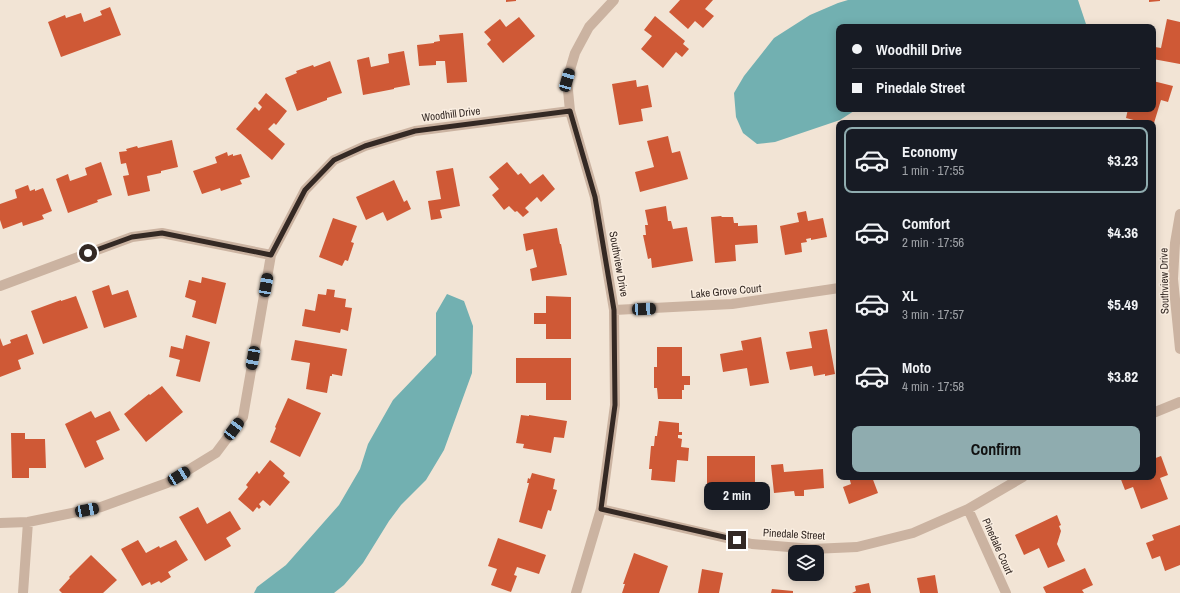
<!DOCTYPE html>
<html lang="en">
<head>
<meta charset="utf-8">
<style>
  body { margin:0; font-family:"Archivo Narrow",sans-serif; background:#20242c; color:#f1f3f6; height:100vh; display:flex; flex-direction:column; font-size:15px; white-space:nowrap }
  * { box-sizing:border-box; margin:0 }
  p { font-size:13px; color:#9ea1a6 }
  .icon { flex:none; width:22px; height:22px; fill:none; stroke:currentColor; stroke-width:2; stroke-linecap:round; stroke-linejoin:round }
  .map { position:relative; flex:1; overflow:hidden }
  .sheet { position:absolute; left:836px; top:120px; width:320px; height:360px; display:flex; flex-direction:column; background:#171b24; border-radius:8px; box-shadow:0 2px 10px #0003 }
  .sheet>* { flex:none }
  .banner { position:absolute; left:836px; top:24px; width:320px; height:88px; border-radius:8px; box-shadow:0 2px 10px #0003; display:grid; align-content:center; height:88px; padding:0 16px; background:#171b24 }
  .tools { position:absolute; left:788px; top:545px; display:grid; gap:8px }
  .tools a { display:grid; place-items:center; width:36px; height:36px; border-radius:8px; background:#171b24; box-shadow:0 2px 10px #0003; font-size:20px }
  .end { position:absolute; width:18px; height:18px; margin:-9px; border:5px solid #342924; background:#fff; box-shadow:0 0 0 2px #fff }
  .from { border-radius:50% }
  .bubble { position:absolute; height:28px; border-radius:8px; background:#171b24; box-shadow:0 2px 10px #0003; font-size:13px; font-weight:700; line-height:28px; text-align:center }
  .car { position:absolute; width:12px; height:24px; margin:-12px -6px; border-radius:5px; box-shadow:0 0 3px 1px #0007; background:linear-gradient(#222 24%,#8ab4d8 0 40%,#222 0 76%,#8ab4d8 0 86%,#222 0) }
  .banner b { display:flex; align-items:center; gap:14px; height:38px; font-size:15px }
  .banner b+b { border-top:1px solid #363941 }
  .banner i { width:10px; height:10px; background:#f1f3f6 }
  ul { padding:7px 0 0; list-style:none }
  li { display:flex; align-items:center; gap:12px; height:66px; margin:0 8px 6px; padding:0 8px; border:2px solid transparent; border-radius:8px }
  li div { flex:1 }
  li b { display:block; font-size:15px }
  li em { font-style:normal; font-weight:700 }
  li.on { border-color:#8facaf }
  li>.icon { width:36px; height:36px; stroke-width:1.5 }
  .primary-button { display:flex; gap:8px; margin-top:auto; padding:8px 16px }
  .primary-button a { flex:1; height:46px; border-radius:8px; background:#8facaf; color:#111; font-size:16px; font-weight:700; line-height:46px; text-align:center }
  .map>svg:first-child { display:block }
</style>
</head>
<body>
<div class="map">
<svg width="1180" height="593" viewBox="0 0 1180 593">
  <rect width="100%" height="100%" fill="#f2e4d5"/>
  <!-- water -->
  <path fill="#72b0b1" d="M848 0H1078L1086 24 1085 27H839V109H857L840 120 775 142 757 144 743 133 736 117 734 93 744 76 774 38 810 15 838 3Z
    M447 294 464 301 473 326 472 373 444 450 426 480 401 505 389 521 363 563 344 585 334 593H254L257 587 286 565 339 505 360 469 368 444 393 400 436 355V313Z"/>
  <!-- building -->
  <path fill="#cf5936" d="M506 0H516V1L506 2Z
    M680 0H713L705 9 714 16 703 28 695 21 688 29 669 12Z
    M1149 0H1160V1L1149 2Z
    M110 7 121 35 61 57 48 22 65 15 66 18 81 13 84 22 102 15 100 11Z
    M655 16 685 41 683 44 689 49 682 57 676 52 663 68 641 49 652 36 644 30Z
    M519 17 535 36 503 63 487 44 491 40 484 32 500 19 506 27Z
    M1167 19 1180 22V64L1153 59 1155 47 1161 48Z
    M463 33 467 82 447 83 445 61H436V65L419 66 417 45 434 43V42L440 41 439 35Z
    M404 51 410 85 394 88V89L363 95 357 60 369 57 371 67 389 63 388 54Z
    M330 61 342 93 327 98V100L297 111 285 78 297 73 296 71 313 65 314 67Z
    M636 80 637 87 648 85 652 107 641 109 643 121 619 125 612 84Z
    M1153 81 1173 86 1168 102 1161 100 1154 123H1145L1126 118 1128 109H1153Z
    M266 93 287 111 276 125 274 123 268 129 285 144 272 160 236 129 255 107 259 111 262 107 258 103Z
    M668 136 672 153 680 151 688 179 640 192 635 172 654 167 647 141Z
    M172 140 178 167 161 171V173L147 176 150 191 128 196 123 176 129 175 126 163 121 164 119 152 127 151 126 149 137 146 138 148Z
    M227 152 228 156 233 154V156L241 154 250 177 240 180 242 184 221 191 220 188 202 194 193 171 217 163 215 157Z
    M101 162 112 195 97 200 98 202 68 213 56 179 68 174 70 181 87 175 85 168Z
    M507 162 518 175 521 173 530 184 543 174 555 189 541 202 537 197 525 208 529 212 523 217 517 211 515 212 509 206 504 210 492 195 499 189 489 177Z
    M453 168 460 206 440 210 442 218 431 220 428 201 441 199 436 171Z
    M394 180 404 202 407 200 411 209 387 221 383 212 366 220 356 197Z
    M28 185 30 191 35 189V191L43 188 52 211 42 215 44 219 23 226 22 222 3 229 0 220V204L17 198 15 190Z
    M666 206 668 221H671L673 229 687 227 693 261 652 268 651 258 648 259 643 235H646L645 225H648L645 210Z
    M806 211 808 221 823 218 827 237 811 240V238L806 239 807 242 801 243 802 252 785 255 780 226 799 222 797 213Z
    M721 216 722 217H733L734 223H738V226L757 225 758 243 735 245 736 261 715 263 711 217Z
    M333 218 357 226 351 242 354 243 348 261 345 260 342 266 319 257Z
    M557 228 560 244H561L567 275 532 281 530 269 537 267 533 249 526 251 523 234Z
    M202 277 226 283 216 324 192 317 196 301 185 297 189 280 201 283Z
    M109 285 112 295 128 290 137 317 104 328 92 291Z
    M327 289 335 290 334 297 346 299 345 307 352 308 348 331 341 329 340 333 302 326 305 309 315 311 318 294 326 295Z
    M76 296 88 328 43 344 31 311 61 300V301Z
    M546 296 571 297V339H546V324H534V313H546Z
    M827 329 835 374 825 376V374L814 376 812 366 790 370 786 352 812 348 809 332Z
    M27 334 34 354 18 360 21 369 0 377V338L3 346 11 343 10 340Z
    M186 335 210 342 200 382 176 376 180 360 169 357 171 346 183 349Z
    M761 337 769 383 750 386 747 368 723 372 720 354 742 350 743 351 741 341Z
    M295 340 347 349 342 376 332 374V376H330L327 393 306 389 310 363 291 360Z
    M657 347H682V376H690V385H684V390H682V399H658L657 388H654V367H657Z
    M516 358H571V400H546V383H516Z
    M162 386 183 412 146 442 124 414 149 394 150 395Z
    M288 398 321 413 300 457 270 442 276 428 275 427Z
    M91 411 95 418 110 411 120 430 96 441 104 459 85 468 65 424Z
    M521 415 529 416V415L567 421 564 438 554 437 551 453 523 448 524 444 516 443Z
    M659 421 679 423V432H682V435H678V438L682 439 681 447 689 448 688 461 677 460 675 482 651 480 652 469H649L651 446H654L655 436H657Z
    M11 433H25V439H45L46 468H29V478H12Z
    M707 456H755V491L723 492V490H707Z
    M1161 456 1168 475 1160 478 1168 499 1141 509 1133 487 1125 490 1120 477H1153V459Z
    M270 460 285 473 283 476 290 482 270 506 263 500 259 504 261 507 259 509 257 507 253 512 238 499 248 487 246 485 257 471 259 474Z
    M783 464 784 472 823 469 824 488 804 490V496H795L794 491 774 493 771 465Z
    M532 473 555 479 553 489 557 490 551 511 548 510 542 529 519 522 529 483H527L528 478 530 479Z
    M849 477H872L878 493 849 504 843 487 851 484Z
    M198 507 207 524 230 511 241 529 226 538 231 546 205 561 179 517Z
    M1057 515 1061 525 1059 526 1061 531 1057 544 1065 561 1048 568 1039 548 1024 555 1015 535Z
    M1180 525V565L1165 571 1160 556 1152 559 1146 543 1154 540 1152 535Z
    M498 538 546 555 539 574 517 567 514 575 517 576 511 592 491 585 497 569 488 566Z
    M138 540 146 553 159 546 160 548 176 540 188 560 168 572 171 577 161 583 159 581 151 585 150 582 142 586 121 549Z
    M634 553 668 566 659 593H622L625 584H623Z
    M91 555 117 580 103 593H62L59 590 70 578 69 577Z
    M1085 568 1093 585 1082 590 1084 593H1046L1043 587Z
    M702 569 723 573 719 593H698Z
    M935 575 938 593H920L917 578Z
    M869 583 871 593H852L856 591 855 586Z
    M772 589 793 591V593H771Z"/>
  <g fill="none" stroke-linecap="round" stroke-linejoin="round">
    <!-- minor -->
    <path stroke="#cbb3a1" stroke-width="10" d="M1180 214 1175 243 1173 279 1180 349
      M0 286 132 237 162 233 271 255
      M614 310 732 304 839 288
      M1153 413 1180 402
      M601 509 752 544 812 549 857 547 913 533 968 509 1023 477
      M968 509 1006 593
      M0 523 28 522 101 507 167 483 216 453 243 417 271 255 305 190 334 160 365 146 415 131 570 111
      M23 593 28 522
      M576 593 601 509 615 405 614 310 595 197 570 111 567 80 575 53 589 27 614 0"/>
  </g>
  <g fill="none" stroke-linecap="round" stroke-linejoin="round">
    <!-- route -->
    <path stroke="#342924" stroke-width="5" d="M88 253 132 237 162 233 271 255 305 190 334 160 365 146 415 131 570 111 595 197 614 310 615 405 601 509 737 540"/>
  </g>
  <g text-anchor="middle" stroke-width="3" stroke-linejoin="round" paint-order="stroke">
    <!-- street labels -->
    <g font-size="11" fill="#342924" stroke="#faeee1">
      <text transform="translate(451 114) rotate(-7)" y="4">Woodhill Drive</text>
      <text transform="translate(619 264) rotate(80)" y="4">Southview Drive</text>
      <text transform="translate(1164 281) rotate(-91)" y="4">Southview Drive</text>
      <text transform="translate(726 291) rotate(-5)" y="4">Lake Grove Court</text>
      <text transform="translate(794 534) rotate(3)" y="4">Pinedale Street</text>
      <text transform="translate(998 546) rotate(66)" y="4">Pinedale Court</text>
    </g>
  </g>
</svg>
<div class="tools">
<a><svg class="icon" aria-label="layers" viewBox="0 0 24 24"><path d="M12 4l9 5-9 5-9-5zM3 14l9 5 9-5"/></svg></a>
</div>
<i class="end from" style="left:88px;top:253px"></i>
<i class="end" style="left:737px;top:540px"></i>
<div class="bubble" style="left:704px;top:482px;width:66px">2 min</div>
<i class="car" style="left:567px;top:80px;rotate:16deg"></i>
<i class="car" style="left:266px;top:285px;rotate:10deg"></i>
<i class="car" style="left:644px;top:309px;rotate:87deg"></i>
<i class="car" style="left:253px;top:358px;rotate:190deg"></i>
<i class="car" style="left:234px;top:429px;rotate:37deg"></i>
<i class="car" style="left:179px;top:476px;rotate:59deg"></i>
<i class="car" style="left:87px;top:510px;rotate:79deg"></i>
<div class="banner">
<b><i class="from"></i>Woodhill Drive</b>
<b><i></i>Pinedale Street</b>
</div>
<section class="sheet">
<ul>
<li class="on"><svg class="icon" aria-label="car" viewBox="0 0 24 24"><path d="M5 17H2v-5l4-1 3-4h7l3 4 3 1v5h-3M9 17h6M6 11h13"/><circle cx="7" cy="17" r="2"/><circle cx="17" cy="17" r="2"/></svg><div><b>Economy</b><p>1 min · 17:55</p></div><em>$3.23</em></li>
<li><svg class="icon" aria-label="car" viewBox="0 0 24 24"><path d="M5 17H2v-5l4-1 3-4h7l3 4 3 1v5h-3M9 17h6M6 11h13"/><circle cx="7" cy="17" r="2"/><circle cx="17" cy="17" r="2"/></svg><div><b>Comfort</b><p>2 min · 17:56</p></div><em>$4.36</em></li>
<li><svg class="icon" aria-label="car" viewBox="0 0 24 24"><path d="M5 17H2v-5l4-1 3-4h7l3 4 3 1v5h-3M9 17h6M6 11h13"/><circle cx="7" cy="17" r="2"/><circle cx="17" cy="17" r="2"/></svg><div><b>XL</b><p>3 min · 17:57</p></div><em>$5.49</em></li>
<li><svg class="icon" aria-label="car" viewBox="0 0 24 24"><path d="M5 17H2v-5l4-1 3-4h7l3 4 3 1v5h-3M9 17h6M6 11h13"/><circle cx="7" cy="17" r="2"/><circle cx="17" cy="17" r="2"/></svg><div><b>Moto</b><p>4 min · 17:58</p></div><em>$3.82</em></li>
</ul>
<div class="primary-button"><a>Confirm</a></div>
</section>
</div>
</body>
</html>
